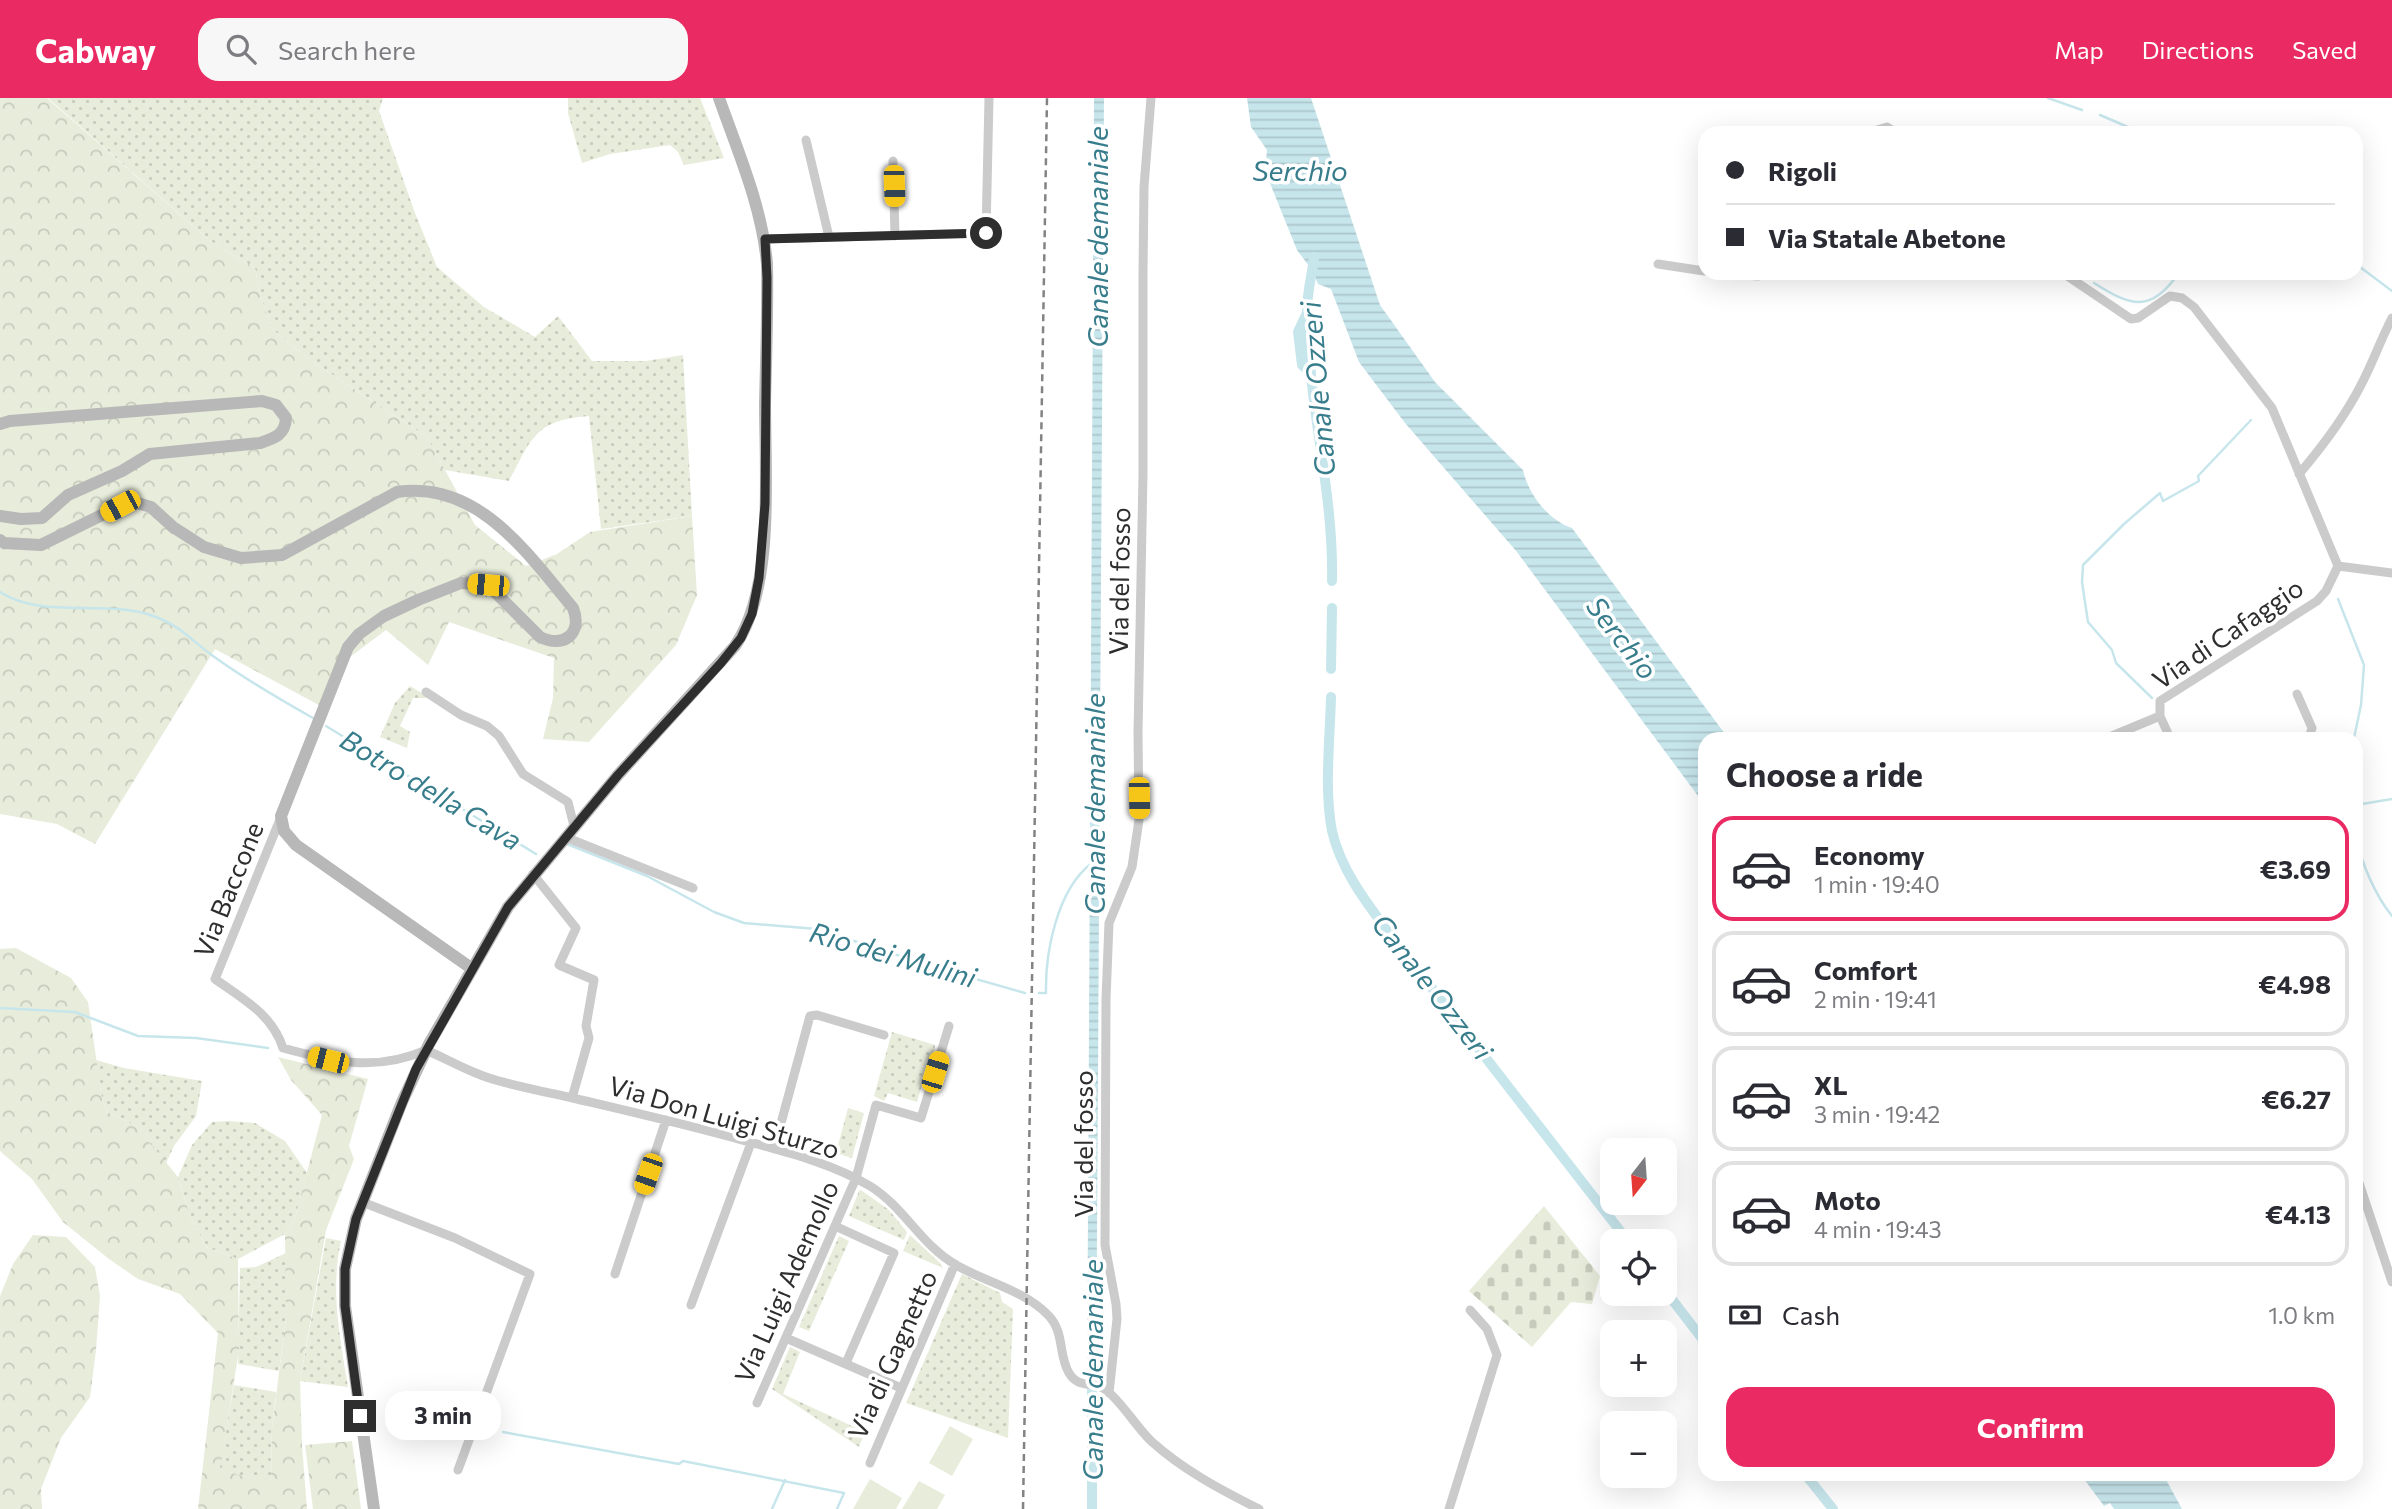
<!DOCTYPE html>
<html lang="en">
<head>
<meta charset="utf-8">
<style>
  body { margin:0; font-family:Commissioner,sans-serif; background:#f7f7f7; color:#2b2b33; height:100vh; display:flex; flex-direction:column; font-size:26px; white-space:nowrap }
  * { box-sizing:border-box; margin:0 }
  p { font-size:23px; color:#7c7c81 }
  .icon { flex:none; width:38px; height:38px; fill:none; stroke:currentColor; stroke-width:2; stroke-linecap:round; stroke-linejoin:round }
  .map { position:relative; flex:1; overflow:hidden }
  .sheet { position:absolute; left:1698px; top:634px; width:665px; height:749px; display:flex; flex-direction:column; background:#fff; border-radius:21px; box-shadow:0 7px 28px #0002 }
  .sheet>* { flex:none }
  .guide { position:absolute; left:1698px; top:28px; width:665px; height:154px; border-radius:21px; box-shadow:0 7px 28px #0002; display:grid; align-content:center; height:154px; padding:0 28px; background:#fff }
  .needle { width:46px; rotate:197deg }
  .fabs { position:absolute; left:1600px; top:1040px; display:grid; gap:14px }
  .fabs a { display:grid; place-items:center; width:77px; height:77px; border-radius:14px; background:#fff; box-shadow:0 7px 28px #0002; font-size:35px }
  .end { position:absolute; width:32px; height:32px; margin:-16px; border:9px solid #2e2e2e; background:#fff; box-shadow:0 0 0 4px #fff }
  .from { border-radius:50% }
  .bubble { position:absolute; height:49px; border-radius:21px; background:#fff; box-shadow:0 7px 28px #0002; font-size:23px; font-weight:700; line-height:49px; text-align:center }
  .car { position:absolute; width:21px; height:42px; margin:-21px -10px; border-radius:9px; box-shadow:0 0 5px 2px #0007; background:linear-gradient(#f5c518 24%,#345 0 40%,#f5c518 0 76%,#345 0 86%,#f5c518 0) }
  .guide b { display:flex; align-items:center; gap:24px; height:66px; font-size:26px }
  .guide b+b { border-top:2px solid #e1e1e2 }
  .guide i { width:18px; height:18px; background:#2b2b33 }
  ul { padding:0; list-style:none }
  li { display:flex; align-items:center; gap:21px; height:105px; margin:0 14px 10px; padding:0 14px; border:4px solid #e1e1e2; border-radius:21px }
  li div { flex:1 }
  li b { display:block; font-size:26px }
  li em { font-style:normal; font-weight:700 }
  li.on { border-color:#ea2b63 }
  li>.icon { width:63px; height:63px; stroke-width:1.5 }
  h2 { padding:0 28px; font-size:32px; line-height:84px }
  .pay { display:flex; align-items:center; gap:18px; height:77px; padding:0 28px; font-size:26px }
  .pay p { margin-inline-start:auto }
  .cta { display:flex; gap:14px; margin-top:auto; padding:14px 28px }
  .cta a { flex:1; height:80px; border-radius:21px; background:#ea2b63; color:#fff; font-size:28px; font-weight:700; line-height:80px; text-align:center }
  header { display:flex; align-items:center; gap:42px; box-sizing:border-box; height:98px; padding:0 35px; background:#ea2b63; color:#fff }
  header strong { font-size:33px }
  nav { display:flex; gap:38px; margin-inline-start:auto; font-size:24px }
  .search { width:490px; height:63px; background:#f7f7f7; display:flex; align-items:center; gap:18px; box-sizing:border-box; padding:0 24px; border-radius:21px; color:#7c7c81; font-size:26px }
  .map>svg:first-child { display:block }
</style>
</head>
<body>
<header>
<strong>Cabway</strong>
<div class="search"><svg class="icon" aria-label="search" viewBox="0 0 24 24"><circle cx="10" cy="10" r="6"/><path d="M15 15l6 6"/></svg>Search here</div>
<nav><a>Map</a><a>Directions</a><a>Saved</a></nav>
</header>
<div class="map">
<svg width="2392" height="1411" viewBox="0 0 2392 1411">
  <defs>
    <pattern id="grass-dots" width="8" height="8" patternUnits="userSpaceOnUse" patternTransform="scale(1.75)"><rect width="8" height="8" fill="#e8ecdb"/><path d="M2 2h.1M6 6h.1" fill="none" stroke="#c7cbbc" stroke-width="1.8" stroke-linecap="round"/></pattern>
    <pattern id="forest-crowns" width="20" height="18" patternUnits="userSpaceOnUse" patternTransform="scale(1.75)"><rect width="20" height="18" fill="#e8ecdb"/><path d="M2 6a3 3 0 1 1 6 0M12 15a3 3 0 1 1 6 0" fill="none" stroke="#c7cbbc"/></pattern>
    <pattern id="cemetery-stones" width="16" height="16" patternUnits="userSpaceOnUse" patternTransform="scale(1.75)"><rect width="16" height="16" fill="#e8ecdb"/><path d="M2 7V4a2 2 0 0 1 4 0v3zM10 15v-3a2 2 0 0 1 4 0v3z" fill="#c7cbbc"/></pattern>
    <pattern id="water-rules" width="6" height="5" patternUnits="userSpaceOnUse" patternTransform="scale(1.75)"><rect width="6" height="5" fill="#c7e6ec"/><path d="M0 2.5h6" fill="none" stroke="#abc6cb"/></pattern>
  </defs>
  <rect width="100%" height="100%" fill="#fff"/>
  <!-- grass -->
  <path fill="url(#grass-dots)" d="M48 0H383L379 13 415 115 437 169 484 209 535 239 558 218 592 263H646L683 257 692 418 601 431 589 318C535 322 532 340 509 383L445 372 427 339 310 262 272 231 259 194 255 170 209 142Z
    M568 0H700L724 60 684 67 678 54 670 47 610 56 582 65 568 15Z
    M410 588 430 600H413L400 628 410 634 407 650 380 639 395 605Z
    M892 934 935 947 931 970 927 969 917 1004 888 995 884 1003 874 998Z
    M96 962 124 970 202 983 196 1018 174 1048 166 1065 136 1028 107 1014 102 1001Z
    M848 1010 864 1015 852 1060 836 1055Z
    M228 1023 255 1025 285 1043 307 1075 295 1120 285 1136 238 1161 206 1149 189 1115 178 1079 192 1047 212 1024Z
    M861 1092 889 1112 907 1134 904 1142 849 1118 859 1093Z
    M910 1137 940 1165 943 1170 903 1153Z
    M839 1138 849 1143 809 1233 799 1229Z
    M326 1140 341 1143C330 1192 340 1240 348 1289L300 1283Z
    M286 1155V1220L279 1273 238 1266 240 1170 256 1169Z
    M962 1176 1000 1195 1002 1204 1013 1211 1008 1340 906 1305Z
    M790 1249 800 1254 783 1296 865 1334 859 1349 772 1291Z
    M234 1287 276 1294 272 1330 271 1382 246 1379 219 1371Z"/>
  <!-- forest -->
  <path fill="url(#forest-crowns)" d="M0 0H47L209 142 255 170 259 194 272 231 310 262 427 339 475 427 526 468 557 456 590 434 692 418 697 497 676 547 589 644 543 641 553 600 554 560 449 524 428 567 386 532 350 559 328 612 215 551 95 746 57 726 0 716Z
    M16 850 71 880 88 904 102 1001 107 1014 136 1028 178 1079 189 1115 206 1149 238 1161 239 1252 220 1371 246 1379 271 1381 272 1330 286 1220 285 1136 295 1120 322 1017 291 982 278 959 368 981 349 1048 354 1061 326 1132 300 1283 302 1347 307 1411H198L218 1235 180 1196 138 1181 109 1161 63 1124 32 1081 0 1053V851Z
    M33 1137 66 1139 95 1169 100 1198 96 1252 90 1299 61 1340 41 1391 42 1411H0V1198L13 1166Z
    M352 1343 361 1411H313L305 1347Z"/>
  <!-- cemetery -->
  <path fill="url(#cemetery-stones)" d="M1544 1108 1600 1178 1592 1206 1571 1204 1532 1249 1469 1193Z"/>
  <!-- garden -->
  <path fill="#e8ecdb" d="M950 1328 973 1341 952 1378 929 1365Z
    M870 1381 902 1400 896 1411H853Z
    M919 1383 945 1397 937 1411H902Z"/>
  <!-- water -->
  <path fill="url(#water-rules)" d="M1094 0H1104L1096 1300H1087Z
    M1247 0H1311L1380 207 1435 284 1523 372C1528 396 1548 422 1572 430L1728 640H1704V706L1517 454 1405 325 1359 264 1331 191 1318 186 1312 172 1297 152 1265 73 1267 52 1251 29Z
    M2085 1376H2163L2182 1411H2114L2110 1405 2104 1408 2084 1381Z"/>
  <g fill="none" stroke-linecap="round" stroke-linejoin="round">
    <!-- stream -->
    <path stroke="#c7e6ec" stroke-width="2.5" d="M2048 0 2082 12
      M2100 17 2142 35
      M2356 166 2392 193
      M2078 175 2080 176
      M2094 185C2132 209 2150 215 2179 175
      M0 494C43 522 107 500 156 519 181 528 193 544 213 558 245 581 279 601 313 620
      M2338 501 2364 567 2361 607 2354 640
      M2152 600 2116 565 2112 552 2088 524 2082 484 2083 467 2124 426 2160 395 2163 403 2199 383 2198 378 2251 322
      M326 628 536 756
      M2356 707 2392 701
      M2356 740C2362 766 2375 797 2392 818
      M567 746 647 778 714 814 744 825 817 831 937 870 1025 895
      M1039 895H1046C1045 855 1057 791 1092 765
      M0 910 75 914 138 938 196 940 268 950
      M503 1334 679 1366 683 1363 844 1395 837 1411
      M772 1411 785 1382"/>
    <!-- canal -->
    <path stroke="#c7e6ec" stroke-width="10" d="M1314 159C1312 178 1306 198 1307 217 1308 306 1334 394 1332 483
      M1306 217 1298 234 1302 267 1311 275
      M1331 571 1332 510
      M1331 599C1330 641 1324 692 1332 733 1341 772 1366 804 1389 835L1628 1143
      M1664 1191 1704 1243
      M1092 1288V1411
      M1805 1376 1833 1411"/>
    <!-- street -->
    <path stroke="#cbcbcb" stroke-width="9" d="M1867 35 1887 29 1896 35
      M806 42 829 139
      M893 63 895 138
      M765 141 986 135 989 0
      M1658 166 1704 173
      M1720 175 1758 178 1766 175
      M2063 175 2131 221 2138 220 2170 198 2182 200 2194 209 2272 310 2338 468
      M2299 376C2322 349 2346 317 2362 285 2373 264 2381 241 2392 220
      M2338 468 2392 475
      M426 594 461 617 487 628 499 638 523 676 568 704 574 728
      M2297 596 2312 630 2309 640
      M2107 640 2160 618
      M2170 640 2160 618V603L2317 503 2326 493 2338 468
      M281 719 215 881C243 901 272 916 283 950 334 964 376 974 426 952 447 961 467 973 489 980 517 989 547 994 577 1001 628 1013 680 1025 731 1039 778 1052 828 1063 870 1088 904 1109 921 1147 956 1167 985 1184 1024 1192 1048 1217 1065 1234 1058 1257 1069 1275 1079 1292 1094 1282 1106 1292 1122 1304 1136 1329 1151 1343 1183 1372 1221 1392 1259 1411
      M565 739 693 790
      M533 776 576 830 559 867 594 882 586 928 589 940 572 1000
      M774 1051 810 918 817 917 884 937
      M2356 1076 2392 1184
      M362 1104 455 1140 530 1176 458 1372
      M835 1128 894 1155 846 1265
      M615 1176 666 1022
      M691 1207 751 1045
      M786 1240 901 1290
      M1109 1295 1117 1221 1116 1206 1105 1147 1106 901 1109 825 1132 769 1139 722 1138 635 1143 376V174L1144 89 1151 0
      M757 1305 856 1080 876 1007 921 1020 949 928
      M870 1365 955 1166
      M1449 1411 1497 1257 1487 1231 1470 1212"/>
    <!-- secondary -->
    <path stroke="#b8b8b8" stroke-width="12" d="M0 326 10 323 262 303 276 307 286 320C285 337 275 340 260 345L150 356 122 373 68 397 42 420 21 421 0 418
      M0 442 4 445 41 447 120 408 137 405 151 409 173 429 204 449 241 460 282 457 397 394C478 382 527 455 573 510 583 535 564 551 540 539L488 487 461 485 418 502 384 518 359 536 348 549 281 718 284 733 296 747 471 870
      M374 1411 345 1208V1171L356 1121 402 1004 429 946 508 809 618 677 735 548C775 490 765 375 765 306 766 259 768 212 767 166 762 108 738 54 719 0"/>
    <!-- rail -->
    <path stroke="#838383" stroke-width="2.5" stroke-dasharray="7 5" stroke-linecap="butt" d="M1023 1411 1047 0"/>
  </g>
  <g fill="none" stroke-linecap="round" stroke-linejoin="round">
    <!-- route -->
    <path stroke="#2e2e2e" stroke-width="9" d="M360 1318 345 1208V1171L356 1121 416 971 508 809 618 677 721 565 741 540 752 516 759 480 765 406 767 180 765 141 986 135"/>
  </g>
  <g text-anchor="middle" stroke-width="7" stroke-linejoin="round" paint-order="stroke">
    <!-- street labels -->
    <g font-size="26" fill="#2e2e2e" stroke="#fff">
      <text transform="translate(1120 483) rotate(-89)" y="9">Via del fosso</text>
      <text transform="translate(2228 536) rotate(-34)" y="9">Via di Cafaggio</text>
      <text transform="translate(229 792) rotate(-68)" y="9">Via Baccone</text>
      <text transform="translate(724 1020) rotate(16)" y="9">Via Don Luigi Sturzo</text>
      <text transform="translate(1084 1046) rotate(-90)" y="9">Via del fosso</text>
      <text transform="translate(787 1184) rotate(-66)" y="9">Via Luigi Ademollo</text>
      <text transform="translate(893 1257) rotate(-66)" y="9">Via di Gagnetto</text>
    </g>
    <!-- water labels -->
    <g font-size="28" font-style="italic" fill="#387d8c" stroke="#fff">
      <text x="1300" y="83">Serchio</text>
      <text transform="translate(1098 139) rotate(-90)" y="10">Canale demaniale</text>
      <text transform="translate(1318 291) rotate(-95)" y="10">Canale Ozzeri</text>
      <text transform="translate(1622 540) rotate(52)" y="10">Serchio</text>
      <text transform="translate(431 692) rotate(31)" y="10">Botro della Cava</text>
      <text transform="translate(1095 706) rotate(-90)" y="10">Canale demaniale</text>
      <text transform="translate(893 857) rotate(16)" y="10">Rio dei Mulini</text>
      <text transform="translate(1432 889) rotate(52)" y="10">Canale Ozzeri</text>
      <text transform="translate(1093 1272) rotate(-90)" y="10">Canale demaniale</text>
    </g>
  </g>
</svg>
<div class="fabs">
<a><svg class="needle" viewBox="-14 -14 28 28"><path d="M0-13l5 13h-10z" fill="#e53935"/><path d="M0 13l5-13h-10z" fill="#7c7c81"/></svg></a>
<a><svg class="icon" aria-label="locate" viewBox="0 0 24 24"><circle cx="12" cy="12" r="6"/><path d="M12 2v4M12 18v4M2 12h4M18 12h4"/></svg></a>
<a>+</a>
<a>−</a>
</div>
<i class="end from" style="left:986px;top:135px"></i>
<i class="end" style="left:360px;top:1318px"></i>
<div class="bubble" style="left:385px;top:1293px;width:116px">3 min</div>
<i class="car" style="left:894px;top:88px;rotate:178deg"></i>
<i class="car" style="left:120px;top:408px;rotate:242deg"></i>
<i class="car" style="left:488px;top:487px;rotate:275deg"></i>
<i class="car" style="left:1139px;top:700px;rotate:179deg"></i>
<i class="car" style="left:328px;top:962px;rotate:284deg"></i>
<i class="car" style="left:935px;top:974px;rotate:17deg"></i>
<i class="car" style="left:648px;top:1076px;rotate:199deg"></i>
<div class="guide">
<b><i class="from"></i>Rigoli</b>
<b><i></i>Via Statale Abetone</b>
</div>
<section class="sheet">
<h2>Choose a ride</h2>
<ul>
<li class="on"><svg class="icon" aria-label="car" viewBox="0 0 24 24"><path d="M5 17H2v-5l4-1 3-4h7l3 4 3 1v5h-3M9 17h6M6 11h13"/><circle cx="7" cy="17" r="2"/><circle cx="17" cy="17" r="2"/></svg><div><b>Economy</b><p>1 min · 19:40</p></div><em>€3.69</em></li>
<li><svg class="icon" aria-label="car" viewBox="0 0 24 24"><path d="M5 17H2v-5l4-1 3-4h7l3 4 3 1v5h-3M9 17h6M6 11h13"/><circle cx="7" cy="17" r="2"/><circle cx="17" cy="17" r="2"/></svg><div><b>Comfort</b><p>2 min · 19:41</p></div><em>€4.98</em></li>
<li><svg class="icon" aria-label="car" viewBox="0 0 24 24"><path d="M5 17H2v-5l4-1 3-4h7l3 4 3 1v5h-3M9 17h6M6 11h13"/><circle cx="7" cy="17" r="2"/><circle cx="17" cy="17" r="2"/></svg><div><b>XL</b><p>3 min · 19:42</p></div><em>€6.27</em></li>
<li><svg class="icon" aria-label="car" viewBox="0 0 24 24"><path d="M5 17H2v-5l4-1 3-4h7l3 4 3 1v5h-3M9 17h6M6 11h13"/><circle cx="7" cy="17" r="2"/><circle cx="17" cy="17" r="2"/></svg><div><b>Moto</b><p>4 min · 19:43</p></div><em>€4.13</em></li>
</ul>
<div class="pay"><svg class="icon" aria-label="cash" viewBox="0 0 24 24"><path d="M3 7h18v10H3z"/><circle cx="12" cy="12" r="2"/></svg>Cash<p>1.0 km</p></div>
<div class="cta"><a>Confirm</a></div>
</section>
</div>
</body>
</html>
